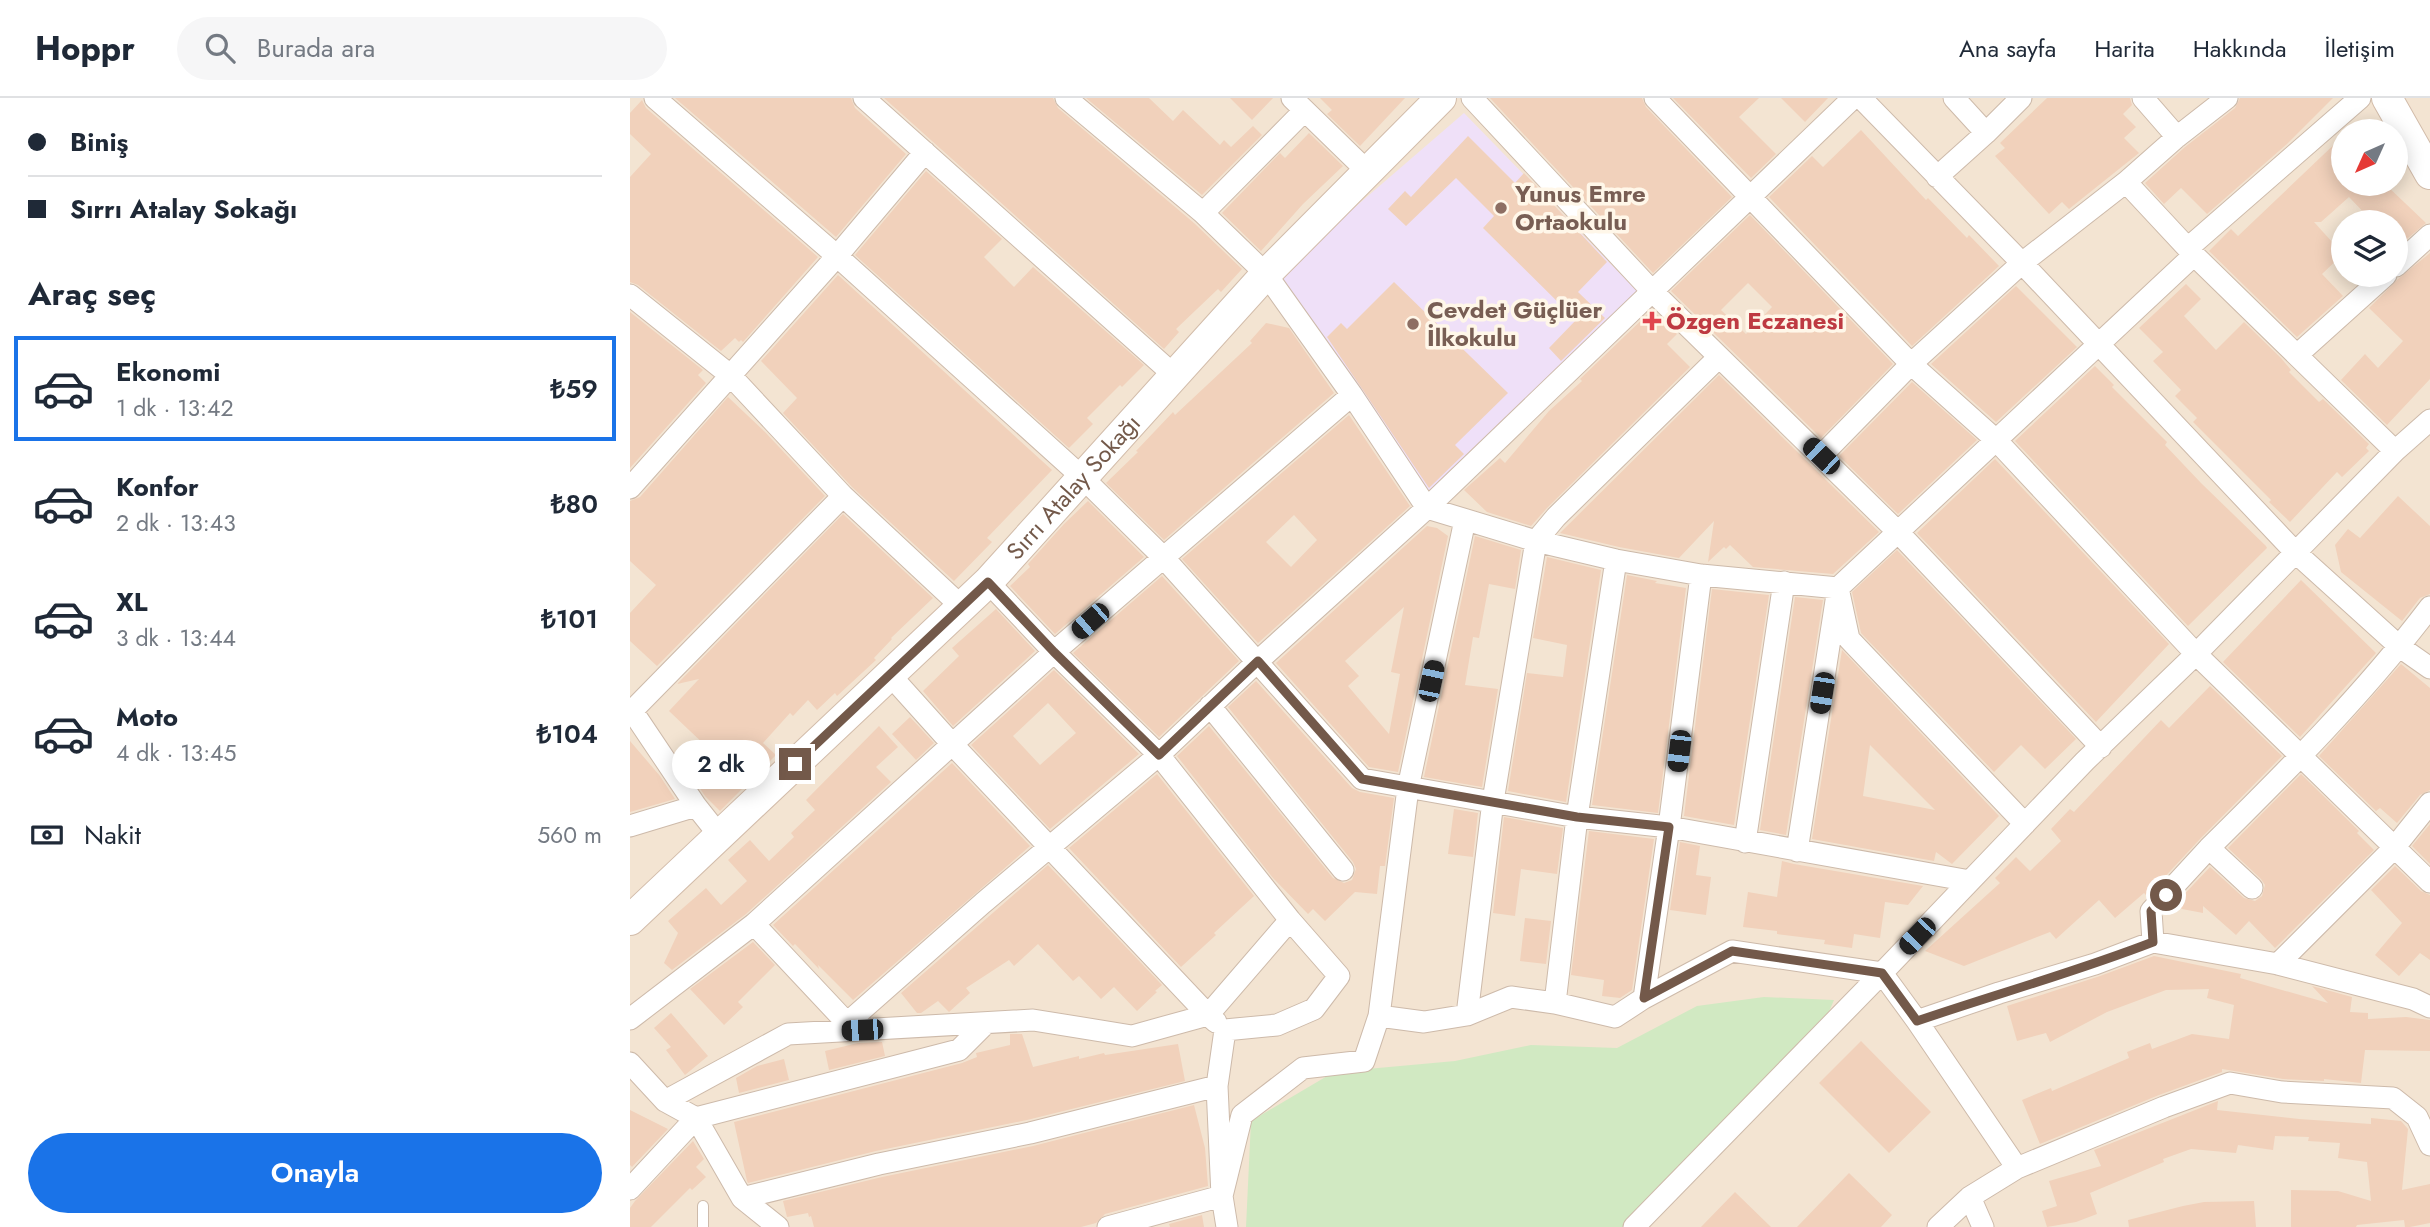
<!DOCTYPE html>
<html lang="tr">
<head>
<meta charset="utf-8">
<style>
  body { margin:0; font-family:Jost,sans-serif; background:#f6f6f7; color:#1f2937; height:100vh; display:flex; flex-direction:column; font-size:26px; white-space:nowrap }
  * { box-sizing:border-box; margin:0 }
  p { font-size:23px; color:#747a83 }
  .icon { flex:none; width:38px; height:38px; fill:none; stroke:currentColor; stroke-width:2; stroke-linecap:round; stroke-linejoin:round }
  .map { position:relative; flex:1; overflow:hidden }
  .side { display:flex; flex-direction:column; background:#fff; width:630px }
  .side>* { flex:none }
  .hud { display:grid; align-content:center; height:154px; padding:0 28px; background:#fff }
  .needle { width:46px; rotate:225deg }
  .fabs { position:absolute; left:1701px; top:21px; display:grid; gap:14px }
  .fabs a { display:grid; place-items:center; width:77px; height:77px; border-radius:50%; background:#fff; box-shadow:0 4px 18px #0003; font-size:35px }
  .end { position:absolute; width:32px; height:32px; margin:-16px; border:9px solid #73594a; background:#fff; box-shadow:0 0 0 4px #fff }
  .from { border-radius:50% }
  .bubble { position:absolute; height:49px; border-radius:24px; background:#fff; box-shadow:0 4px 18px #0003; font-size:23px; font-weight:600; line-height:49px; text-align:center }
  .car { position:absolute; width:21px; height:42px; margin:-21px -10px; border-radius:9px; box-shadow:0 0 5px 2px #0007; background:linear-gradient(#222 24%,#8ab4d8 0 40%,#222 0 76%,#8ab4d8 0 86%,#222 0) }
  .hud b { display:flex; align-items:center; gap:24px; height:66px; font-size:26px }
  .hud b+b { border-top:2px solid #e0e1e3 }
  .hud i { width:18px; height:18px; background:#1f2937 }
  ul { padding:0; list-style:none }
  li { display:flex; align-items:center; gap:21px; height:105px; margin:0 14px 10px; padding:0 14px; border:4px solid transparent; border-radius:0px }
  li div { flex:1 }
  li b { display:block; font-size:26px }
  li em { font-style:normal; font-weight:600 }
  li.current { border-color:#1a73e8 }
  li>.icon { width:63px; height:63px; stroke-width:1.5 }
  h2 { padding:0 28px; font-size:32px; line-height:84px }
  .pay { display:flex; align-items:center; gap:18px; height:77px; padding:0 28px; font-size:26px }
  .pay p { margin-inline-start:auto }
  .button { display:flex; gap:14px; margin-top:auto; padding:14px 28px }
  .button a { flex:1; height:80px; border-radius:42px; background:#1a73e8; color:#fff; font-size:28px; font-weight:600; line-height:80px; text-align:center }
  header { display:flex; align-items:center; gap:42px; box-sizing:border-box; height:98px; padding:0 35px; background:#fff; border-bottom:2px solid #e0e1e3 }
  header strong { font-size:33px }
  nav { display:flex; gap:38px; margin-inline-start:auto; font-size:24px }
  .search { width:490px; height:63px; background:#f6f6f7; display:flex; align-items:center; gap:18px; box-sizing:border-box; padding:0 24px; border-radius:38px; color:#747a83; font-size:26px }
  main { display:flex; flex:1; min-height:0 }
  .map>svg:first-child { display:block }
</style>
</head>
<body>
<header>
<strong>Hoppr</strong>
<div class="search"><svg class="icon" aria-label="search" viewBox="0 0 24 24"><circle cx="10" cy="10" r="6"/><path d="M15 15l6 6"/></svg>Burada ara</div>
<nav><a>Ana sayfa</a><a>Harita</a><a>Hakkında</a><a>İletişim</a></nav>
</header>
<main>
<section class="side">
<div class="hud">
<b><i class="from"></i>Biniş</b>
<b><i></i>Sırrı Atalay Sokağı</b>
</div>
<h2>Araç seç</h2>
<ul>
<li class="current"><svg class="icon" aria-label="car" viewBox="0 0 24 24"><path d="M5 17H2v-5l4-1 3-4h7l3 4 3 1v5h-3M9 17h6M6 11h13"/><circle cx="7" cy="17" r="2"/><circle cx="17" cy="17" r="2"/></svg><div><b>Ekonomi</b><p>1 dk · 13:42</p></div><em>₺59</em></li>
<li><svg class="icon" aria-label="car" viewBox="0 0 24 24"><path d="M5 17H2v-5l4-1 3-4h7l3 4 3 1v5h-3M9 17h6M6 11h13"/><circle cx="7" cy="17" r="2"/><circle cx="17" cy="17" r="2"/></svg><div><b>Konfor</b><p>2 dk · 13:43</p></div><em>₺80</em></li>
<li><svg class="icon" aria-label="car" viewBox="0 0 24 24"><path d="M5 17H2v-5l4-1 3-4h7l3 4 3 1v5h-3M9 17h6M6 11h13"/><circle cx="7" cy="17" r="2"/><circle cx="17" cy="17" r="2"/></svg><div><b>XL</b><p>3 dk · 13:44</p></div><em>₺101</em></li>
<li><svg class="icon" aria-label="car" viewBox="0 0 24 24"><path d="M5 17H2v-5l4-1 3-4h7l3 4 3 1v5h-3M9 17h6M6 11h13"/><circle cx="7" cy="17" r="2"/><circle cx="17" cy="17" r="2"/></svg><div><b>Moto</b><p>4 dk · 13:45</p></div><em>₺104</em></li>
</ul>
<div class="pay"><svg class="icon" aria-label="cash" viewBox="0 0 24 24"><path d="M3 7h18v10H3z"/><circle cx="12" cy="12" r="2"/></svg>Nakit<p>560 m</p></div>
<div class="button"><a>Onayla</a></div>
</section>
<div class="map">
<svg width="1800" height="1129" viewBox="0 0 1800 1129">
  <rect width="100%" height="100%" fill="#fcf2e3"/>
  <!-- residential -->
  <path fill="#f3e4d2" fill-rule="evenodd" d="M0 0H1800V1129H0ZM1713 33H1766V86H1713ZM1713 124H1766V177H1713Z"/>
  <!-- education -->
  <path fill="#efe0f8" d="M834 15 1011 197 799 400 644 179Z"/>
  <!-- green -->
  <path fill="#d1e9c2" d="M1134 899 1204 902 1195 923 994 1129H616L621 1023 704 974 825 963 901 947 987 950 1067 908Z"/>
  <!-- building -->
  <path fill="#f1d1bb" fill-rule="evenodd" d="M45 0H221L225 10 276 56 206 139Z
    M254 0H423L428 10 564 125 612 171 591 194 588 191 546 231 549 234 534 251Z
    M456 0H519L543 23 553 12 590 47 594 42 601 49 623 28 632 37 572 97Z
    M600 0H643L622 22Z
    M690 0H775L730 48 697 16 702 12Z
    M860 0H1012L1016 9 1102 99 1023 175Z
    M1043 0H1129L1109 19 1146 56 1121 80Z
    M1151 0H1198L1175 24Z
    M1417 0H1500L1502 7 1493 16 1506 29 1494 40 1509 55 1439 111 1432 104 1419 116 1365 58 1375 50 1370 45Z
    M1610 0H1703L1657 46 1577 116 1551 90 1534 106 1515 85 1555 49 1605 10Z
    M12 2 16 10 188 159 113 244 111 242 109 244 105 240 91 253 8 187 0 184V79L21 56 0 36V15Z
    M1231 32 1296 102 1298 100 1337 140 1339 137 1369 168 1282 248 1139 99 1182 58 1193 69Z
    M679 35 713 68 673 106 631 153 592 115 650 55 655 60Z
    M838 38 885 85 894 75 977 164 948 194 975 220 931 263 919 250 946 222 853 130 864 118 826 80 776 128 758 111 775 93 781 99Z
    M1713 38V86H1755L1796 125 1766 150V124H1743L1719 99 1691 124H1684L1713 156 1692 176 1713 198 1667 239 1579 153 1601 131 1608 138Z
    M296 73 372 141 354 159 384 189 403 169 514 267 492 289 490 287 457 320 463 326 439 350 225 157Z
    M1120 117 1263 266 1191 340 1041 193ZM1118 185 1142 209 1116 236 1091 212Z
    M1800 155V281L1757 327 1711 282 1735 256 1748 270 1773 243 1739 210 1768 181Z
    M208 177 422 372 357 440 362 444 324 483 222 389 153 315 167 300 131 263Z
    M764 184 878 295 825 347 834 356 799 390 697 239 711 225 717 231Z
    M1556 186 1571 201 1554 218 1586 252 1614 224 1651 260 1661 272 1659 274 1689 304 1693 301 1739 346 1736 350 1739 353 1712 379 1707 374 1660 424 1639 404 1641 402 1563 324 1567 320 1545 298 1551 292 1523 263 1533 254 1509 230Z
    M1386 188 1447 249 1366 324 1301 266Z
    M1022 212 1047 236 1037 246 1060 269 917 410 901 428 857 414 834 392 870 360 875 365 919 313 952 283 950 281Z
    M0 214 73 272 68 277 76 285 0 370Z
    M636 225 659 230 704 295 534 442 476 385 508 354 506 353 543 314 545 317 622 245 620 243Z
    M1465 268 1484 287 1482 289 1537 344 1535 347 1571 385 1636 448 1637 450 1558 528 1385 343Z
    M1089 277 1249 434 1203 476 1123 469 1100 447 1096 451 1094 449 1078 464 1084 423 1049 460 989 449 930 435Z
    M1282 284 1347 342 1268 416 1209 358Z
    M98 299 135 334 195 398 27 568 0 543V515L26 487 0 463V403L10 399Z
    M719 317 780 408 628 545 552 461ZM664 417 687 442 661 469 636 444Z
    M1365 361 1539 546 1466 624 1287 435Z
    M1768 398 1800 428V496L1790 500 1772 523 1711 474 1705 447 1718 431 1730 440Z
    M458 403 514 459 425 536 380 488 400 469 398 466 434 426Z
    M213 416 303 500 261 540 262 541 244 560 246 562 207 598 205 595 187 612 178 602 163 618 160 615 133 645 146 657 90 713 75 698 59 674 80 652 39 613 69 581 47 586Z
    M797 428 807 430 818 438 768 674 739 669 646 565ZM774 509 761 574 770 576 759 636 718 588 729 578 715 563Z
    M845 438 891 452 885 491 859 486 849 540 843 539 835 587 868 591 852 689 794 679Z
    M1267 452 1446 641 1415 671 1391 647 1364 674 1231 535 1222 494Z
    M917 459 971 472 936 704 878 693 897 575 933 579 937 547 903 540Z
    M997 477 1027 483 1025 485 1056 490 1028 715 962 707Z
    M532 478 609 563 529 639 443 555Z
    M1671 482 1746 555 1670 639 1593 564Z
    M1082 491 1139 497 1104 727 1054 718Z
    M1165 499 1193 502 1156 737 1130 732Z
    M366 511 405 553 323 628 293 593 329 558 322 550Z
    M1212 552 1369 718 1322 766 1306 754 1304 763 1182 741ZM1240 647 1305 712 1233 698Z
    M1771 566 1800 590V692L1790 697 1767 725 1750 710 1746 713 1689 658Z
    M424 572 509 656 420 731 341 647ZM418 605 446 635 410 667 383 638Z
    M626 583 722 690 730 694 764 700 755 768H750L747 796 725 794 695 823 683 811 678 816 643 780 547 658 579 628 703 780 714 785 722 782 726 771 723 764 598 609Z
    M1580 588 1652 658 1570 741 1517 798 1514 795 1485 820 1469 802 1426 841 1420 834 1334 868 1295 853 1370 785 1365 780 1386 759 1400 773 1431 743 1421 731 1440 711 1444 714 1531 622 1539 630Z
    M280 619 304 645 286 662 262 636Z
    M249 628 268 649 246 669 261 684 116 816 42 872 34 865 48 835 38 823 76 790 91 807 117 783 98 762 120 742 139 763 164 739 161 735 185 712 176 702Z
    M0 643 30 678 45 701 0 714Z
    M322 665 400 748 223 902 188 867 189 871 165 846 163 848 143 827Z
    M527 676 624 798 584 835 586 837 551 869 439 750Z
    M1671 676 1729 733 1727 735 1744 752 1645 850 1619 823 1606 837 1573 808V815L1552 811 1546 805 1580 769 1614 800 1625 803 1632 798 1635 787 1631 781 1598 750Z
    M824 711 848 715 843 759 818 756Z
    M874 719 933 730 927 776 891 771 885 818 863 815Z
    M1800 726V766L1782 748Z
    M959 733 1024 741 1002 892 990 900 972 898 974 882 941 877Z
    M1050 744 1070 748 1066 777 1081 779 1076 817 1040 812Z
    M1152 763 1164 766 1293 788 1278 807 1255 804 1250 840 1224 836 1222 850 1194 846 1195 842 1147 836V833L1113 829 1118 794 1147 799Z
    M418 767 532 887 525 893 527 894 507 913 484 889 471 901 449 878 443 883 408 846 384 868 379 862 336 890 340 895 319 914 308 903 291 915H287L271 895Z
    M1765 768 1791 793 1800 797V862L1790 855 1769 878 1745 857 1772 825 1741 792Z
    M895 820 921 823 916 866 890 863Z
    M123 844 145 867 108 904 113 909 94 927 60 891Z
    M1524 858 1611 876 1610 880 1698 905 1682 888 1722 899 1720 914 1738 915V921L1776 919 1800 922V953L1735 952 1731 985 1694 981V983L1653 981 1592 971V974L1529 997 1410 1046 1392 1002 1421 990 1422 993 1499 960 1497 954 1520 945 1522 951 1562 936 1599 941 1604 907 1577 900 1579 891 1536 892 1477 914 1420 944 1416 935 1387 943 1377 908 1470 878Z
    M41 915 78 958 55 977 36 952 41 949 24 930Z
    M380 936H392L403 969 449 958V961L474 955 475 957 548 946 555 983 397 1022 246 1053 118 1085 117 1083 104 1024 332 965 347 959 346 955 380 947Z
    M1231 943 1301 1014 1259 1055 1189 985Z
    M252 944 255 958 199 972 195 953 228 945Z
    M154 961 159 982 109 995 106 980 127 968Z
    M1588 1003 1587 1012 1669 1021 1741 1026V1020L1771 1023 1778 1031 1772 1092 1800 1086V1125L1780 1129H1775L1774 1122 1727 1127 1726 1129H1661V1092L1708 1093 1741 1103 1737 1064 1708 1060 1710 1045 1678 1043 1679 1039 1645 1038 1643 1052 1608 1047 1606 1055 1561 1051 1533 1061 1534 1064 1460 1095 1467 1116 1446 1124 1417 1129 1412 1113 1427 1108 1419 1083 1471 1068 1464 1052Z
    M564 1007 575 1050 578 1088 475 1116 466 1125 451 1129H184L181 1118 179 1119 178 1115 157 1119 153 1103 252 1079 403 1048Z
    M0 1012 38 1031 2 1069 0 1067Z
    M63 1043 74 1061 66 1069 76 1079 62 1092 60 1090 21 1129H0V1110L5 1103Z
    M1219 1075 1262 1117 1251 1129H1167Z
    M1105 1094 1141 1129H1071Z
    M1624 1103 1626 1129H1499L1498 1122 1553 1108 1574 1104Z
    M572 1117 574 1129H540L539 1126Z"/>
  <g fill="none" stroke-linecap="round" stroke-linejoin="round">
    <!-- lane casing -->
    <g stroke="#cdbaaa" stroke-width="12">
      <path id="lane" d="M73 1129V1108"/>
    </g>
    <!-- street casing -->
    <g stroke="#cdbaaa" stroke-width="23">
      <path id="street" d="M25 0 207 158 452 379 533 459 732 681 947 719 1039 729 1340 783
        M234 0 544 277
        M436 0 573 115 636 176 722 297 797 410 906 443 986 462 1071 477 1208 490 1219 541 1395 726
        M662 0 737 73
        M842 0 1022 193 1267 433 1471 649
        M1025 0 1281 266 1366 342 1566 556 1765 353 1800 322
        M1231 0 1392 165 1666 455 1770 549 1800 570
        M1513 0 1547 39
        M1356 35 1391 0
        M1307 79 1356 35 1324 0
        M1496 84 1547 39 1597 0
        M573 115 674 13
        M1558 150 1730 0
        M1766 168 1800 137
        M0 197 100 277 213 398 332 509
        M1667 257 1756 177
        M1191 358 1281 266 1392 165 1496 84 1564 157 1765 353
        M0 390 207 158 295 54
        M358 484 424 554 529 657 660 822 709 878 684 911 647 927 595 932 587 988 592 1098 478 1129
        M260 577 323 647 578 917 660 822
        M580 608 713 772
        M3 614 66 708 89 737
        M0 615 213 398
        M0 728 66 708
        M1115 744 1154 484
        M1167 753 1208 490 1564 157
        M1622 790 1579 750C1657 673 1734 596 1800 509
        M124 826 424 554 722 297
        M1523 844 1521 813 1579 750
        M1648 866 1764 750 1800 705
        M1014 900 1039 729 1071 477
        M925 905 947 719 986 462
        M837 917 863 703 906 443 926 419 1088 260
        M749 918 794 924 837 917 881 899 925 905 985 919 1014 900 1102 853 1252 875 1287 923 1369 895 1465 866 1523 844 1648 866 1783 901 1800 909
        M0 921 124 826 217 925 353 805 529 657 628 563 797 410 1223 0
        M1287 923 1387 1070
        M0 965 35 1003 66 1020 112 1100 148 1129
        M35 1003 158 936 403 922 502 938 578 917 586 924
        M0 1091 66 1020 329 952 356 925
        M1340 1099 1353 1129
        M112 1100 249 1066 400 1035 587 988
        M597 1129 592 1098 612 1017 673 970 734 963 749 918 778 690 835 422
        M1004 1129 1252 875 1455 663 1566 556 1800 784
        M1308 1129 1340 1099 1387 1070 1534 1009 1600 985 1652 994 1763 1000 1787 1019 1800 1047"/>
    </g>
    <!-- secondary casing -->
    <g stroke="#d2bcaa" stroke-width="32">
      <g id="secondary">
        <path d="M1757 0 1800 76"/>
        <path id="s1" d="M0 822 358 484 636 176 811 0"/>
      </g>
    </g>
    <!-- lane -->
    <use href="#lane" stroke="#fff" stroke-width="10"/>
    <!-- street -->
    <use href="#street" stroke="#fff" stroke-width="21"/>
    <!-- secondary -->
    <use href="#secondary" stroke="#fff" stroke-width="30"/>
  </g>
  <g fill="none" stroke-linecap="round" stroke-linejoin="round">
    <!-- route -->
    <path stroke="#73594a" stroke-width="9" d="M165 666 358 484 424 554 529 657 628 563 732 681 947 719 1039 729 1014 900 1102 853 1252 875 1287 923C1366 896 1446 874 1523 844L1521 813 1536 797"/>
  </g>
  <!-- markers -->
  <g fill="#8d6e63" stroke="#fff7e9" stroke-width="2.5">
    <circle cx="871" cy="110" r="7"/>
    <circle cx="783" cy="226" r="7"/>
  </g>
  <path fill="#e0444e" stroke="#fff7e9" stroke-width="2.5" d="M1018.5 212.5h7v7h7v7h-7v7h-7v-7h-7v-7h7z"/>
  <g text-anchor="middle" stroke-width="7" stroke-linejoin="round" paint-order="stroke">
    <!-- education labels -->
    <g font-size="24" font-weight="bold" fill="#785e54" stroke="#fff7e9" text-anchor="start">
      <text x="885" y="104">Yunus Emre<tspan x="885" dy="28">Ortaokulu</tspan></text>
      <text x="797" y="220">Cevdet Güçlüer<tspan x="797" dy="28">İlkokulu</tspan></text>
    </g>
    <!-- health labels -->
    <g font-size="24" font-weight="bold" fill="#be3a42" stroke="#fff7e9" text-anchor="start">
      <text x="1036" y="231">Özgen Eczanesi</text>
    </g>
    <!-- street labels -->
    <g font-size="24" fill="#73594a" stroke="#fff7e9">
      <text dy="8" stroke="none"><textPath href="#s1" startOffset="620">Sırrı Atalay Sokağı</textPath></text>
    </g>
  </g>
</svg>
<div class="fabs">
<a><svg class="needle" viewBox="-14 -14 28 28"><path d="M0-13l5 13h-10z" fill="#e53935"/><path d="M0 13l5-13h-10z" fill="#747a83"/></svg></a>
<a><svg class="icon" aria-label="layers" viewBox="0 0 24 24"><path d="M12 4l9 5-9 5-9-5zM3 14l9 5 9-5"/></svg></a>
</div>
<i class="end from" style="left:1536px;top:797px"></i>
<i class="end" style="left:165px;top:666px"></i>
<div class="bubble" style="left:42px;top:642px;width:98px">2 dk</div>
<i class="car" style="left:1191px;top:358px;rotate:314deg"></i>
<i class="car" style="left:460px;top:523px;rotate:229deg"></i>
<i class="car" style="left:801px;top:583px;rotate:12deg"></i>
<i class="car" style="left:1192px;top:595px;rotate:189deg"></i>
<i class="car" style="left:1049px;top:653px;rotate:187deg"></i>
<i class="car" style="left:1287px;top:838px;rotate:224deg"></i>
<i class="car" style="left:232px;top:932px;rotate:267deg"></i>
</div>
</main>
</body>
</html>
